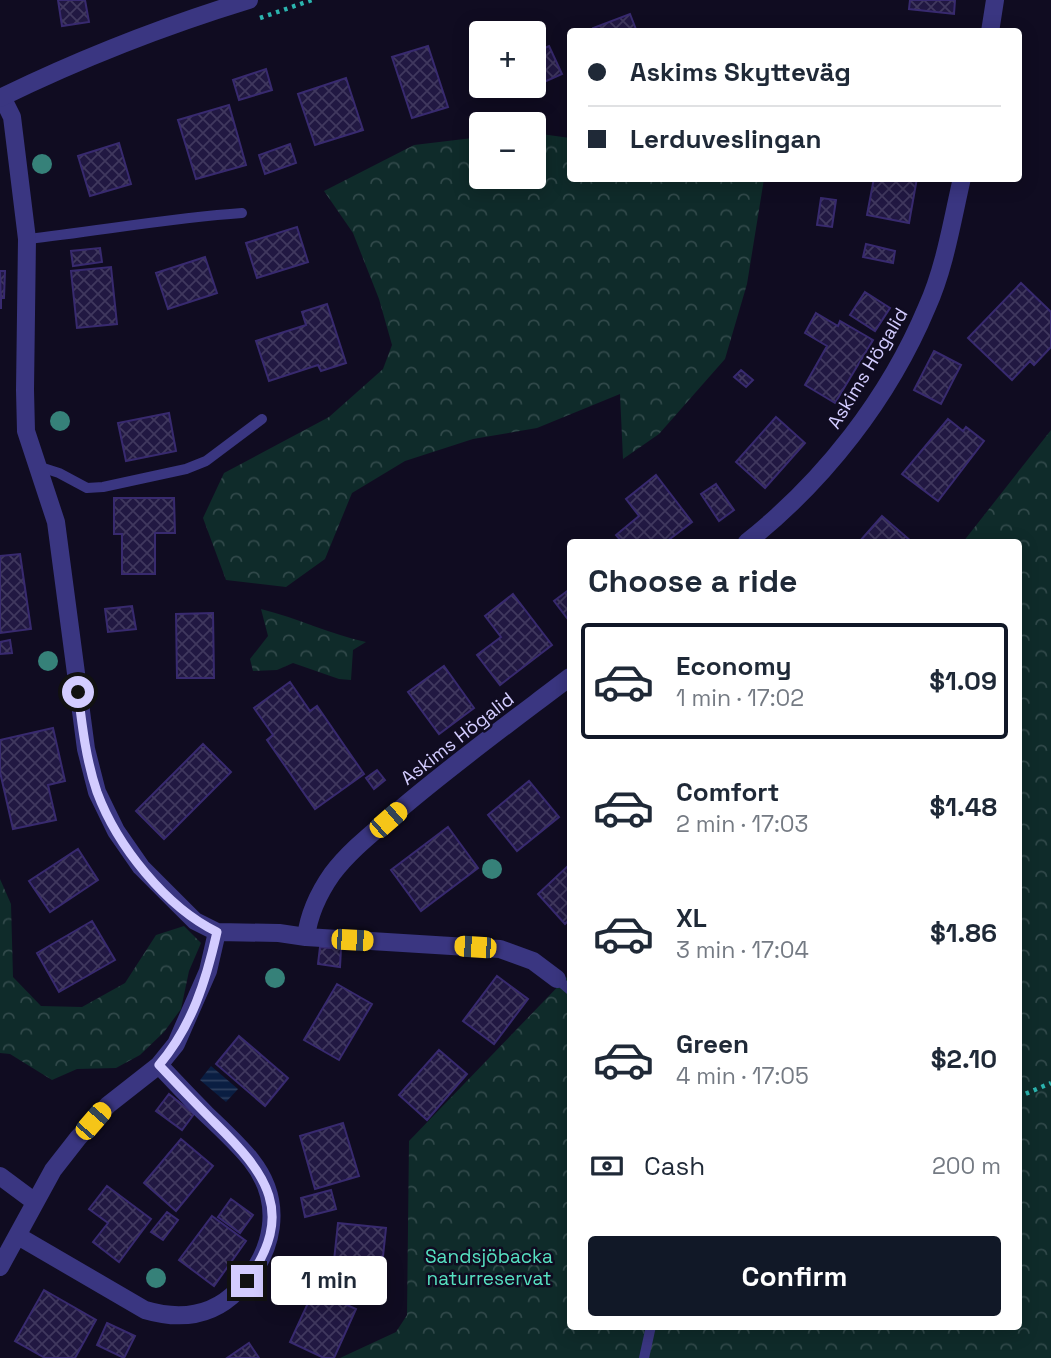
<!DOCTYPE html>
<html lang="en">
<head>
<meta charset="utf-8">
<style>
  body { margin:0; font-family:"Space Grotesk",sans-serif; background:#f6f6f7; color:#1f2937; height:100vh; display:flex; flex-direction:column; font-size:26px; white-space:nowrap }
  * { box-sizing:border-box; margin:0 }
  p { font-size:23px; color:#747a83 }
  .icon { flex:none; width:38px; height:38px; fill:none; stroke:currentColor; stroke-width:2; stroke-linecap:round; stroke-linejoin:round }
  .map { position:relative; flex:1; overflow:hidden }
  .drawer { position:absolute; left:567px; top:539px; width:455px; height:791px; display:flex; flex-direction:column; background:#fff; border-radius:7px; box-shadow:0 4px 18px #0003 }
  .drawer>* { flex:none }
  .hud { position:absolute; left:567px; top:28px; width:455px; height:154px; border-radius:7px; box-shadow:0 4px 18px #0003; display:grid; align-content:center; height:154px; padding:0 21px; background:#fff }
  .tools { position:absolute; left:469px; top:21px; display:grid; gap:14px }
  .tools a { display:grid; place-items:center; width:77px; height:77px; border-radius:7px; background:#fff; box-shadow:0 4px 18px #0003; font-size:35px }
  .end { position:absolute; width:32px; height:32px; margin:-16px; border:9px solid #d3ccff; background:#111; box-shadow:0 0 0 4px #111 }
  .from { border-radius:50% }
  .bubble { position:absolute; height:49px; border-radius:7px; background:#fff; box-shadow:0 4px 18px #0003; font-size:23px; font-weight:700; line-height:49px; text-align:center }
  .car { position:absolute; width:21px; height:42px; margin:-21px -10px; border-radius:9px; box-shadow:0 0 5px 2px #0007; background:linear-gradient(#f5c518 24%,#345 0 40%,#f5c518 0 76%,#345 0 86%,#f5c518 0) }
  .hud b { display:flex; align-items:center; gap:24px; height:66px; font-size:26px }
  .hud b+b { border-top:2px solid #e0e1e3 }
  .hud i { width:18px; height:18px; background:#1f2937 }
  ul { padding:0; list-style:none }
  li { display:flex; align-items:center; gap:21px; height:116px; margin:0 14px 10px; padding:0 7px; border:4px solid transparent; border-radius:7px }
  li div { flex:1 }
  li b { display:block; font-size:26px }
  li em { font-style:normal; font-weight:700 }
  li.on { border-color:#111827 }
  li>.icon { width:63px; height:63px; stroke-width:1.5 }
  h2 { padding:0 21px; font-size:32px; line-height:84px }
  .pay { display:flex; align-items:center; gap:18px; height:77px; padding:0 21px; font-size:26px }
  .pay p { margin-inline-start:auto }
  .cta { display:flex; gap:14px; margin-top:auto; padding:14px 21px }
  .cta a { flex:1; height:80px; border-radius:7px; background:#111827; color:#fff; font-size:28px; font-weight:700; line-height:80px; text-align:center }
  .map>svg:first-child { display:block }
</style>
</head>
<body>
<div class="map">
<svg width="1051" height="1358" viewBox="0 0 1051 1358">
  <defs>
    <pattern id="forest-crowns" width="20" height="18" patternUnits="userSpaceOnUse" patternTransform="scale(1.75)"><rect width="20" height="18" fill="#0f2b2a"/><path d="M2 6a3 3 0 1 1 6 0M12 15a3 3 0 1 1 6 0" fill="none" stroke="#31494a"/></pattern>
    <pattern id="water-rules" width="6" height="5" patternUnits="userSpaceOnUse" patternTransform="scale(1.75)"><rect width="6" height="5" fill="#0a1e42"/><path d="M0 2.5h6" fill="none" stroke="#2d3e5e"/></pattern>
    <pattern id="building-cross-hatch" width="8" height="8" patternUnits="userSpaceOnUse" patternTransform="scale(1.75)"><rect width="8" height="8" fill="#211842"/><path d="M0 0l8 8M0 8l8-8" fill="none" stroke="#40385e"/></pattern>
  </defs>
  <rect width="100%" height="100%" fill="#100c21"/>
  <!-- forest -->
  <path fill="url(#forest-crowns)" d="M534 133 570 138V178L764 179 747 284 725 359 659 434 623 459 620 394 537 428 473 439 405 461 352 493 325 559 286 587 226 580 203 518 224 473 329 417 383 369 392 345 379 299 353 233 324 191 414 145 481 137V177H534Z
    M1051 430V1358H340L396 1332 407 1315 409 1141 570 974V1326H1018V542H963Z
    M261 609C297 618 330 634 366 642L353 650 351 680 339 679 293 663 277 670 253 671 250 659 268 636Z
    M0 879 11 904 13 977 41 1006 82 1007 125 983 156 935 184 926 201 943 189 971 181 1009 164 1032 140 1055 116 1068 77 1069 52 1080 10 1054 0 1053Z"/>
  <!-- water -->
  <path fill="url(#water-rules)" d="M211 1066 238 1089 226 1102 200 1080Z"/>
  <!-- building -->
  <path fill="url(#building-cross-hatch)" stroke="#382a6f" stroke-width="2" d="M58 0H85L89 22 62 26Z
    M910 0H955L954 14 909 9Z
    M630 14 637 32H594L593 28Z
    M428 46 448 107 412 118 392 57Z
    M549 46 562 74 515 95 510 86H534V53Z
    M266 69 272 90 239 100 233 80Z
    M346 78 363 130 315 145 298 94Z
    M229 105 246 165 196 179 178 120Z
    M119 143 131 184 90 196 78 156Z
    M290 144 296 163 265 174 259 155Z
    M874 178H917L909 223 867 215Z
    M821 198 836 200 832 227 817 225Z
    M297 227 308 262 257 278 246 243Z
    M866 244 895 251 893 263 863 257Z
    M100 248 102 262 73 266 71 251Z
    M205 257 217 293 168 309 156 273Z
    M111 267 117 324 77 328 71 271Z
    M0 271H5L4 298H1V309Z
    M1021 283 1051 312V347L1034 365 1030 361 1012 380 968 338Z
    M865 292 890 308 875 331 850 315Z
    M327 304 346 363 321 371 318 365 269 381 256 341 306 325 302 312Z
    M816 313 838 326 840 321 873 340 835 403 805 385 827 346 805 333Z
    M934 351 961 365 941 404 914 390Z
    M741 370 753 380 746 387 734 377Z
    M169 413 176 451 126 461 118 423Z
    M776 417 805 443 765 488 736 462Z
    M948 419 963 431 966 427 984 441 938 501 902 474Z
    M656 475 692 522 666 542H622L616 535 639 516 626 499Z
    M716 484 734 510 719 521 701 494Z
    M114 498H174L175 533H155V574H122V534H114Z
    M882 516 912 542H862L860 541Z
    M20 554 31 629 0 633V556Z
    M570 589V622L554 601Z
    M513 594 552 645 500 685 477 655 501 637 485 616Z
    M132 606 136 629 108 632 105 609Z
    M213 613 214 678H177L176 614Z
    M10 640 12 653 0 654V642Z
    M444 666 474 708 439 734 408 692Z
    M290 682 310 711 317 706 364 774 315 809 267 740 273 735 254 708Z
    M53 728 65 781 48 785 56 820 13 829 0 772V740Z
    M203 744 231 772 164 839 136 811Z
    M377 770 385 780 374 789 366 778Z
    M529 781 559 817 517 851 488 815Z
    M448 827 478 868 421 911 391 870Z
    M78 849 98 880 50 912 29 881Z
    M570 864V919L565 924 538 894Z
    M92 921 115 960 59 992 37 953Z
    M320 947 341 949 340 967 318 964Z
    M497 976 528 999 494 1044 463 1021Z
    M337 984 372 1004 339 1060 304 1040Z
    M239 1036 288 1078 265 1106 216 1064Z
    M439 1050 467 1074 427 1120 399 1095Z
    M169 1094 194 1114 182 1130 156 1111Z
    M343 1123 359 1176 315 1189 300 1136Z
    M181 1139 213 1166 176 1211 144 1183Z
    M107 1186 151 1219 119 1262 93 1242 108 1223 89 1209Z
    M331 1190 336 1209 305 1217 301 1198Z
    M231 1199 253 1215 240 1233 218 1217Z
    M167 1212 178 1220 163 1240 151 1232Z
    M212 1216 246 1241 214 1286 179 1260Z
    M338 1223 386 1228 381 1275 333 1270Z
    M44 1290 96 1320 75 1358H45L15 1341Z
    M314 1290 356 1309 334 1358H324L290 1342Z
    M107 1323 135 1336 124 1358 97 1345Z
    M249 1343 259 1358H227Z"/>
  <g fill="none" stroke-linecap="round" stroke-linejoin="round">
    <!-- path -->
    <path stroke="#2bb4ae" stroke-width="4.5" stroke-dasharray="3.5 5" stroke-linecap="butt" d="M260 18 312 0
      M1018 1097 1051 1083"/>
    <!-- service -->
    <path stroke="#3a3681" stroke-width="10" d="M27 239C99 231 170 218 242 213
      M37 466 59 473 87 488 103 487 186 469 206 461 262 419
      M557 979 570 990
      M644 1358 651 1326"/>
    <!-- minor -->
    <path stroke="#3a3681" stroke-width="18" d="M990 32 995 0
      M2 97 12 117 27 239 25 390 26 431 56 522 86 749 97 792 116 831 141 867 195 921 217 932 279 933 306 937 500 949 533 961 557 979
      M747 542C824 481 889 398 927 307 945 267 952 221 962 178
      M306 937C309 913 318 894 332 874 350 850 375 831 398 811 453 764 512 721 570 677
      M0 1176 35 1202
      M18 1236 145 1310C179 1320 212 1317 238 1290 274 1253 285 1203 251 1160 238 1144 222 1129 207 1115 190 1098 174 1081 159 1065
      M0 1267 53 1170 78 1138 108 1105 159 1065 176 1044 208 971 217 932"/>
    <!-- tertiary -->
    <path stroke="#3a3681" stroke-width="18" d="M0 98C80 59 164 26 249 0"/>
  </g>
  <!-- trees -->
  <g fill="#368179">
    <circle cx="42" cy="164" r="10"/>
    <circle cx="60" cy="421" r="10"/>
    <circle cx="48" cy="661" r="10"/>
    <circle cx="492" cy="869" r="10"/>
    <circle cx="275" cy="978" r="10"/>
    <circle cx="156" cy="1278" r="10"/>
  </g>
  <g fill="none" stroke-linecap="round" stroke-linejoin="round">
    <!-- route -->
    <path stroke="#d3ccff" stroke-width="9" d="M78 692C82 725 86 760 97 792 117 846 166 907 217 932 206 981 192 1026 159 1065 177 1084 196 1104 215 1123 267 1174 296 1213 247 1281"/>
  </g>
  <g text-anchor="middle" stroke-width="5" stroke-linejoin="round" paint-order="stroke">
    <!-- street labels -->
    <g font-size="19" fill="#d3ccff" stroke="#100c21">
      <text transform="translate(867 368) rotate(-59)" y="7">Askims Högalid</text>
      <text transform="translate(457 738) rotate(-38)" y="7">Askims Högalid</text>
    </g>
    <!-- park labels -->
    <g font-size="19" fill="#56e1c1" stroke="#100c21">
      <text x="489" y="1263">Sandsjöbacka<tspan x="489" dy="22">naturreservat</tspan></text>
    </g>
  </g>
</svg>
<div class="tools">
<a>+</a>
<a>−</a>
</div>
<i class="end from" style="left:78px;top:692px"></i>
<i class="end" style="left:247px;top:1281px"></i>
<div class="bubble" style="left:271px;top:1256px;width:116px">1 min</div>
<i class="car" style="left:388px;top:820px;rotate:49deg"></i>
<i class="car" style="left:352px;top:940px;rotate:93deg"></i>
<i class="car" style="left:475px;top:947px;rotate:274deg"></i>
<i class="car" style="left:93px;top:1121px;rotate:41deg"></i>
<div class="hud">
<b><i class="from"></i>Askims Skytteväg</b>
<b><i></i>Lerduveslingan</b>
</div>
<section class="drawer">
<h2>Choose a ride</h2>
<ul>
<li class="on"><svg class="icon" aria-label="car" viewBox="0 0 24 24"><path d="M5 17H2v-5l4-1 3-4h7l3 4 3 1v5h-3M9 17h6M6 11h13"/><circle cx="7" cy="17" r="2"/><circle cx="17" cy="17" r="2"/></svg><div><b>Economy</b><p>1 min · 17:02</p></div><em>$1.09</em></li>
<li><svg class="icon" aria-label="car" viewBox="0 0 24 24"><path d="M5 17H2v-5l4-1 3-4h7l3 4 3 1v5h-3M9 17h6M6 11h13"/><circle cx="7" cy="17" r="2"/><circle cx="17" cy="17" r="2"/></svg><div><b>Comfort</b><p>2 min · 17:03</p></div><em>$1.48</em></li>
<li><svg class="icon" aria-label="car" viewBox="0 0 24 24"><path d="M5 17H2v-5l4-1 3-4h7l3 4 3 1v5h-3M9 17h6M6 11h13"/><circle cx="7" cy="17" r="2"/><circle cx="17" cy="17" r="2"/></svg><div><b>XL</b><p>3 min · 17:04</p></div><em>$1.86</em></li>
<li><svg class="icon" aria-label="car" viewBox="0 0 24 24"><path d="M5 17H2v-5l4-1 3-4h7l3 4 3 1v5h-3M9 17h6M6 11h13"/><circle cx="7" cy="17" r="2"/><circle cx="17" cy="17" r="2"/></svg><div><b>Green</b><p>4 min · 17:05</p></div><em>$2.10</em></li>
</ul>
<div class="pay"><svg class="icon" aria-label="cash" viewBox="0 0 24 24"><path d="M3 7h18v10H3z"/><circle cx="12" cy="12" r="2"/></svg>Cash<p>200 m</p></div>
<div class="cta"><a>Confirm</a></div>
</section>
</div>
</body>
</html>
